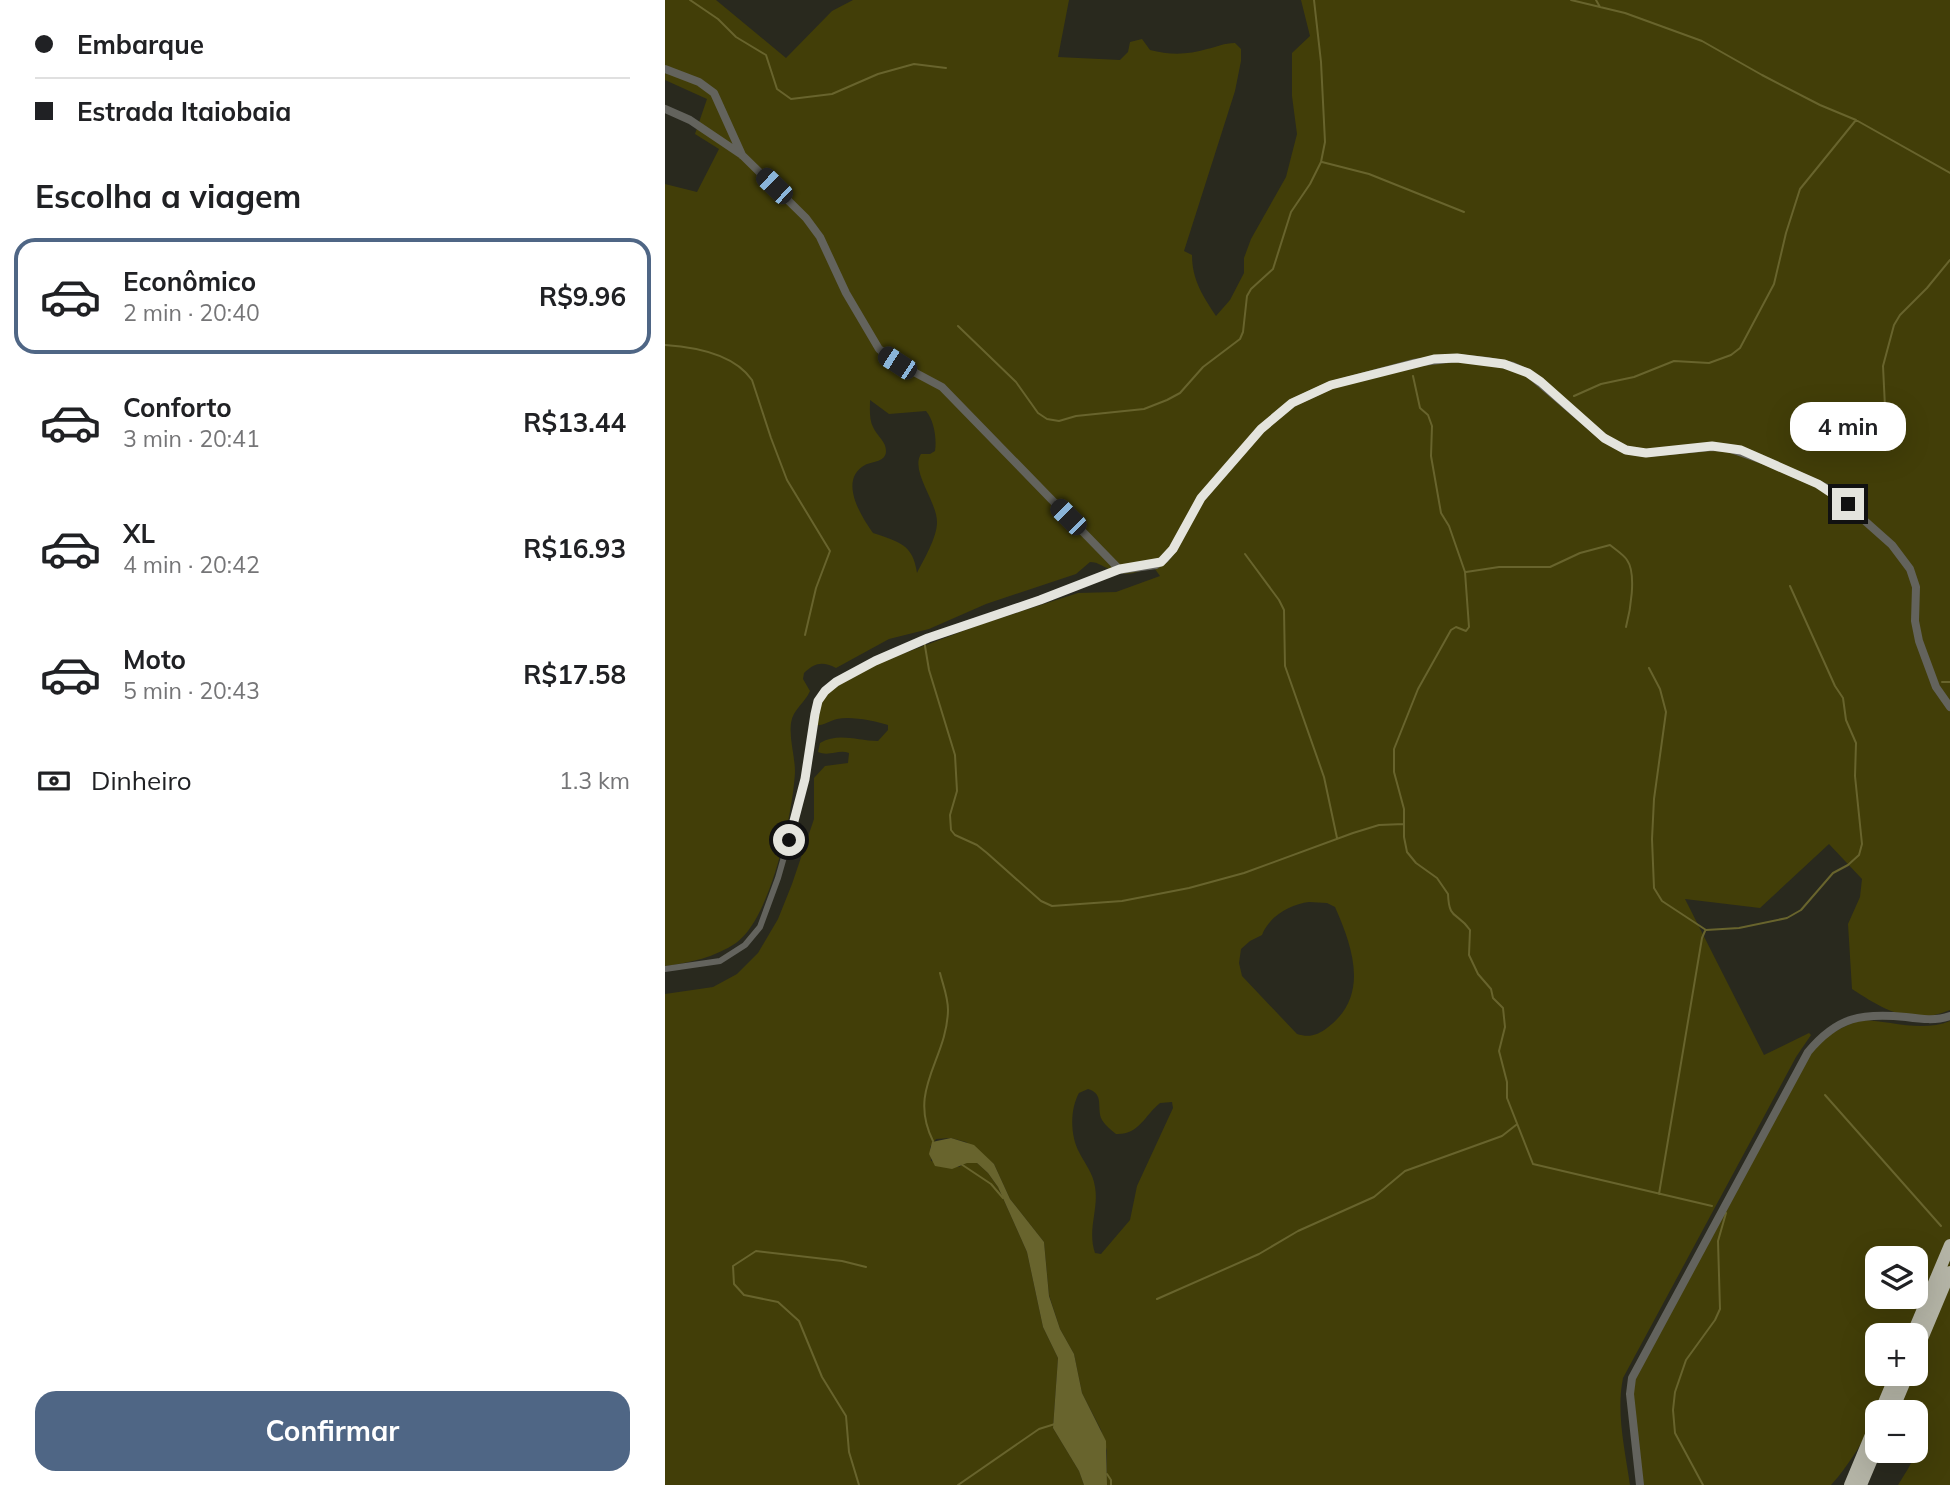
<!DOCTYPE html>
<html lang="pt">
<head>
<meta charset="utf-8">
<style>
  body { margin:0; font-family:Mulish,sans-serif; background:#f6f6f6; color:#202124; height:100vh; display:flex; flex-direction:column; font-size:26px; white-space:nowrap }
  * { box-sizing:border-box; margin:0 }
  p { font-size:23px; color:#757577 }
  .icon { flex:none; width:38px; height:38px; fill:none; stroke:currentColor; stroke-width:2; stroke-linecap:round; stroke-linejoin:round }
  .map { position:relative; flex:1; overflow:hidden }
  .drawer { display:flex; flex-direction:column; background:#fff; width:665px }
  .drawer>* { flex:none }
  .guide { display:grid; align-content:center; height:154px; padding:0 35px; background:#fff }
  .fabs { position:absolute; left:1200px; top:1246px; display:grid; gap:14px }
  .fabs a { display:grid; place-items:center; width:63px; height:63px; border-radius:14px; background:#fff; box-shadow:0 7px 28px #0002; font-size:35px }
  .end { position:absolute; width:32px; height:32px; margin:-16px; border:9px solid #e4e4dd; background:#111; box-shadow:0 0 0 4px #111 }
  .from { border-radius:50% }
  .bubble { position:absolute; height:49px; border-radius:21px; background:#fff; box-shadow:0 7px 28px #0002; font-size:23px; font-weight:700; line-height:49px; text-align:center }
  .car { position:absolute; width:21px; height:42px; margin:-21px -10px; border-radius:9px; box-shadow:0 0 5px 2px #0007; background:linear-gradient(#222 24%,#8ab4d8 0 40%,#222 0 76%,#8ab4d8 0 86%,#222 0) }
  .guide b { display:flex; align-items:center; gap:24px; height:66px; font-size:26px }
  .guide b+b { border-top:2px solid #e0e0e0 }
  .guide i { width:18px; height:18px; background:#202124 }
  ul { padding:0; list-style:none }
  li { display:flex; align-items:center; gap:21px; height:116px; margin:0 14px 10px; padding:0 21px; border:4px solid transparent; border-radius:21px }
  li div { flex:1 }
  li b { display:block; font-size:26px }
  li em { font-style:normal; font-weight:700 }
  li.active { border-color:#4f6685 }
  li>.icon { width:63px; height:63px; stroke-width:1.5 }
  h2 { padding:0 35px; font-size:32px; line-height:84px }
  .pay { display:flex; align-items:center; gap:18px; height:77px; padding:0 35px; font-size:26px }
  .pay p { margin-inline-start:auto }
  .cta { display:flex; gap:14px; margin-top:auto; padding:14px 35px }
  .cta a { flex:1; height:80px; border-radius:21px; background:#4f6685; color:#fff; font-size:28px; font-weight:700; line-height:80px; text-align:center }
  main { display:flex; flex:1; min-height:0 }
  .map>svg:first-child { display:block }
</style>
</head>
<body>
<main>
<section class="drawer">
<div class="guide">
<b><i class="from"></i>Embarque</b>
<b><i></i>Estrada Itaiobaia</b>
</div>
<h2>Escolha a viagem</h2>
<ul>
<li class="active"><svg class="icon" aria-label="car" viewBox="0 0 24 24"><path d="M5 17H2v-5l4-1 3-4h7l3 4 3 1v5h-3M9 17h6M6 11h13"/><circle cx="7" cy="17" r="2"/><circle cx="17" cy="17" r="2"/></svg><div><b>Econômico</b><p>2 min · 20:40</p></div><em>R$9.96</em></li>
<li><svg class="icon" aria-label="car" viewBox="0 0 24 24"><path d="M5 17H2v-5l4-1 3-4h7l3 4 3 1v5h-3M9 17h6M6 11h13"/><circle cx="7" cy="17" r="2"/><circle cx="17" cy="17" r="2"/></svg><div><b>Conforto</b><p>3 min · 20:41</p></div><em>R$13.44</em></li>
<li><svg class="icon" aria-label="car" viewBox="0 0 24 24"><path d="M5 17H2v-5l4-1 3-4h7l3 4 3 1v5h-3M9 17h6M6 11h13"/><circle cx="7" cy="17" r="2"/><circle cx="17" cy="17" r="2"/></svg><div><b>XL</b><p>4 min · 20:42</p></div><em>R$16.93</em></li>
<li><svg class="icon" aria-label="car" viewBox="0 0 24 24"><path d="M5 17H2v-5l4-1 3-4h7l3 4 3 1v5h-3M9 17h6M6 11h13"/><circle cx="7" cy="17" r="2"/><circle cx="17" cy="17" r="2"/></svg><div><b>Moto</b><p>5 min · 20:43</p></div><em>R$17.58</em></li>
</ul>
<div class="pay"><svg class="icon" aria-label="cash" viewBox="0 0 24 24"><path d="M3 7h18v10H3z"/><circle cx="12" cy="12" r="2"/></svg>Dinheiro<p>1.3 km</p></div>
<div class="cta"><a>Confirmar</a></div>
</section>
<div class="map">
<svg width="1285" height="1485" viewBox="0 0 1285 1485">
  <rect width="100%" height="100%" fill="#29291e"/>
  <!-- green -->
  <path fill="#423e08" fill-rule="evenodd" d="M0 0H51L121 58 167 11 188 0H404L393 57 455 60 463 52 465 42 477 39 485 50C504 55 523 55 542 49 552 47 559 43 570 43L576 49V61L570 91 519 251 527 255C527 280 538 296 551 316L565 300 579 273V258L586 239 621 177 632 134 627 96V53L645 36 636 0H1285V1010C1246 1026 1219 1010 1187 989L1183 924 1195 897 1197 879 1164 844 1095 908 1020 899 1099 1055 1144 1033 1146 1035 1131 1057 958 1378C951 1413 960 1450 965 1485H442V1451L436 1430 417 1393 409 1354 395 1329 384 1295 379 1242 345 1199 329 1164 301 1142 286 1138 271 1139 265 1147 266 1161 294 1167 301 1163H312L323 1173 333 1187 362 1252 378 1327 393 1358 388 1428 414 1471 419 1485H0V994L48 987 72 974 93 953 113 919 127 884 149 819V778L160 766 183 763 184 753C174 749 164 757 153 752L155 743C174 732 192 741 213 741L223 730V725C209 721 187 716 172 719 164 721 158 726 151 725L148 719 159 693 211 664 314 625 413 593 451 592 495 576 487 565C472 574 458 578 442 568 435 565 432 562 425 562L411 574 321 604 264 629 224 639 171 668C157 661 150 663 139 673L138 679 145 691C140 703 128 709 126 723 124 739 130 756 130 772 128 812 106 919 71 943 50 957 25 963 0 966V184L32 192 54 149 30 134 42 99 0 80ZM205 400 224 414 261 411C269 420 272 439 270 451L265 454H256C245 471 272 501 272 522 272 538 259 559 252 573 248 544 234 542 208 533 196 516 173 480 200 465 208 461 221 462 221 451 221 441 212 436 208 427 204 419 205 409 205 400ZM644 902 662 903 670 907C688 948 705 996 662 1028 653 1035 644 1038 632 1034L577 976 574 963 576 949 585 941 597 935C604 916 626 904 644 902ZM423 1089C440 1094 431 1108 437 1120 441 1126 446 1130 451 1134 474 1135 479 1116 495 1103L507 1102 508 1108 472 1186 465 1220 436 1254 430 1253C422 1230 434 1209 430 1187 428 1173 420 1164 414 1152 405 1135 405 1109 414 1093Z
    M1195 1020C1224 1020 1256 1033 1285 1021V1485H1233C1246 1464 1258 1447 1255 1422L1251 1421V1412H1213C1199 1439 1186 1463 1166 1485H975L967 1380 1139 1062C1156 1038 1168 1031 1195 1020ZM1213 1258H1251V1297H1213ZM1213 1335H1251V1374H1213Z"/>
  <!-- water -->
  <path fill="#68642d" d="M286 1138 309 1145 329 1164 345 1199 379 1242 384 1296 395 1329 409 1354 417 1393 441 1441 442 1485H419L414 1471 388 1428 393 1358 378 1327 362 1252 333 1187 323 1173 312 1163H302L287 1169 270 1166 264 1154 267 1142Z"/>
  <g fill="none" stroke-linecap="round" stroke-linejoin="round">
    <!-- stream -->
    <path stroke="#68642d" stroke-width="2" d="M25 0 53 19 71 37 101 55 112 89 126 99 167 94 213 74 249 64 281 68
      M906 0 960 13 1037 41 1097 75 1155 105 1191 120 1285 173
      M931 0 935 7
      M657 162 704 174 799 212
      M293 326 351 382 373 413 382 419 394 421 411 416 479 409 502 400 515 393 538 367 575 339 578 332 582 296 586 289 608 269 626 212 645 184 656 162 660 142 656 62 649 0
      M0 345C30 347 69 354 87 380L106 438 122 480 165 551 151 588 140 635
      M748 376 755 408 763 415 767 426 766 456 776 513 784 526 800 572 804 627 801 631 791 627 786 630 753 689 729 749V772L739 809V837L742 852 751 863 772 878 783 894C784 921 792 911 805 930L804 955 813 974 826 989 828 998 838 1008 840 1027 834 1051 842 1082V1098L868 1164 1047 1206
      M909 396 936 384 969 377 1009 361 1044 363 1066 355 1075 348 1109 284 1121 233 1135 189 1191 120
      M1215 424 1220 407 1218 366 1229 325 1235 315 1262 288 1285 260
      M580 554 614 600 619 610 620 666 659 777 672 838
      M801 572 834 567H885L915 553 945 545C951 550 959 555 962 560 972 574 965 612 961 627
      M259 640 264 670 290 755 292 791 285 815 286 830 290 835 312 845 322 853 376 901 387 906 457 901 524 888 579 873 688 833 714 825 739 824
      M984 668 995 689 1001 712 989 799 987 839 989 888 997 901 1041 930 1074 928 1122 918 1136 910 1168 873 1183 865 1194 855 1197 844 1190 776 1191 743 1181 720 1178 698 1170 686 1125 586
      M1277 682H1285
      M1160 1095 1276 1226
      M268 1141C242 1089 282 1060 283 1010 283 997 278 985 275 973
      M296 1164 326 1184 338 1198
      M994 1194 1037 938 1040 931
      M492 1299 594 1254 633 1231 709 1197 740 1171 837 1136 851 1125
      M442 1474 446 1480V1485
      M194 1485 184 1452 181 1416 157 1377 134 1321 113 1302 79 1295 69 1284 68 1266 91 1251 177 1261 201 1267
      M293 1485 374 1429 390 1424
      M1038 1485 1010 1433 1008 1410 1010 1392 1021 1360 1050 1320 1055 1309 1053 1241 1061 1213"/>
    <!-- minor -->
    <path stroke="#63635d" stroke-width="6" d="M0 969 55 961 80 945 95 927 113 878 129 822 140 779 150 714 153 701 160 691 171 682 210 661 263 637 375 600 455 570"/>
    <!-- tertiary -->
    <path stroke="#63635d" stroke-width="8" d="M0 69 34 82 49 93 77 155
      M0 109 25 120 77 155 141 218 155 237 181 293 214 349 232 363 277 387 455 570 491 565 500 559 508 549 536 498 596 429 627 403 666 385 748 363 792 358 822 361 848 366 863 373 939 438 961 450 981 453 1047 447 1063 448 1103 462 1164 489 1227 545 1245 569 1251 587 1250 621 1254 641 1271 687 1285 707
      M975 1485 965 1394 967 1378 1143 1052C1173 1016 1197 1013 1241 1017 1256 1019 1271 1021 1285 1016"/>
    <!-- motorway -->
    <path stroke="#b4b4a6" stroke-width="12" d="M1247 1335 1285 1245
      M1251 1353 1285 1272
      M1215 1412 1231 1374
      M1227 1412 1243 1374
      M1185 1485 1213 1418
      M1196 1485 1213 1445"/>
  </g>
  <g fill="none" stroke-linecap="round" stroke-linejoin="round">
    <!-- route -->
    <path stroke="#e4e4dd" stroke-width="9" d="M124 840 140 779 150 714 153 701 160 691 171 682 210 661 263 638 375 600 455 569 496 562 508 549 536 498 596 429 627 403 666 385 769 359 792 358 839 364 863 373 876 382 939 438 961 450 981 453 1047 446 1076 450 1153 484 1183 504"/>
  </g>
</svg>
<div class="fabs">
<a><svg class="icon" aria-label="layers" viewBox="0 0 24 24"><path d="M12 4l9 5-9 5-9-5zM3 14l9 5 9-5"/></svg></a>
<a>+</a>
<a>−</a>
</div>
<i class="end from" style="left:124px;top:840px"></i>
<i class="end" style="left:1183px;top:504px"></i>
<div class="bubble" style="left:1125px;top:402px;width:116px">4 min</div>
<i class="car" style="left:109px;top:186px;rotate:314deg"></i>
<i class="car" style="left:232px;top:363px;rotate:303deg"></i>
<i class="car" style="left:403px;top:517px;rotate:315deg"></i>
</div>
</main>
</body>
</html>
